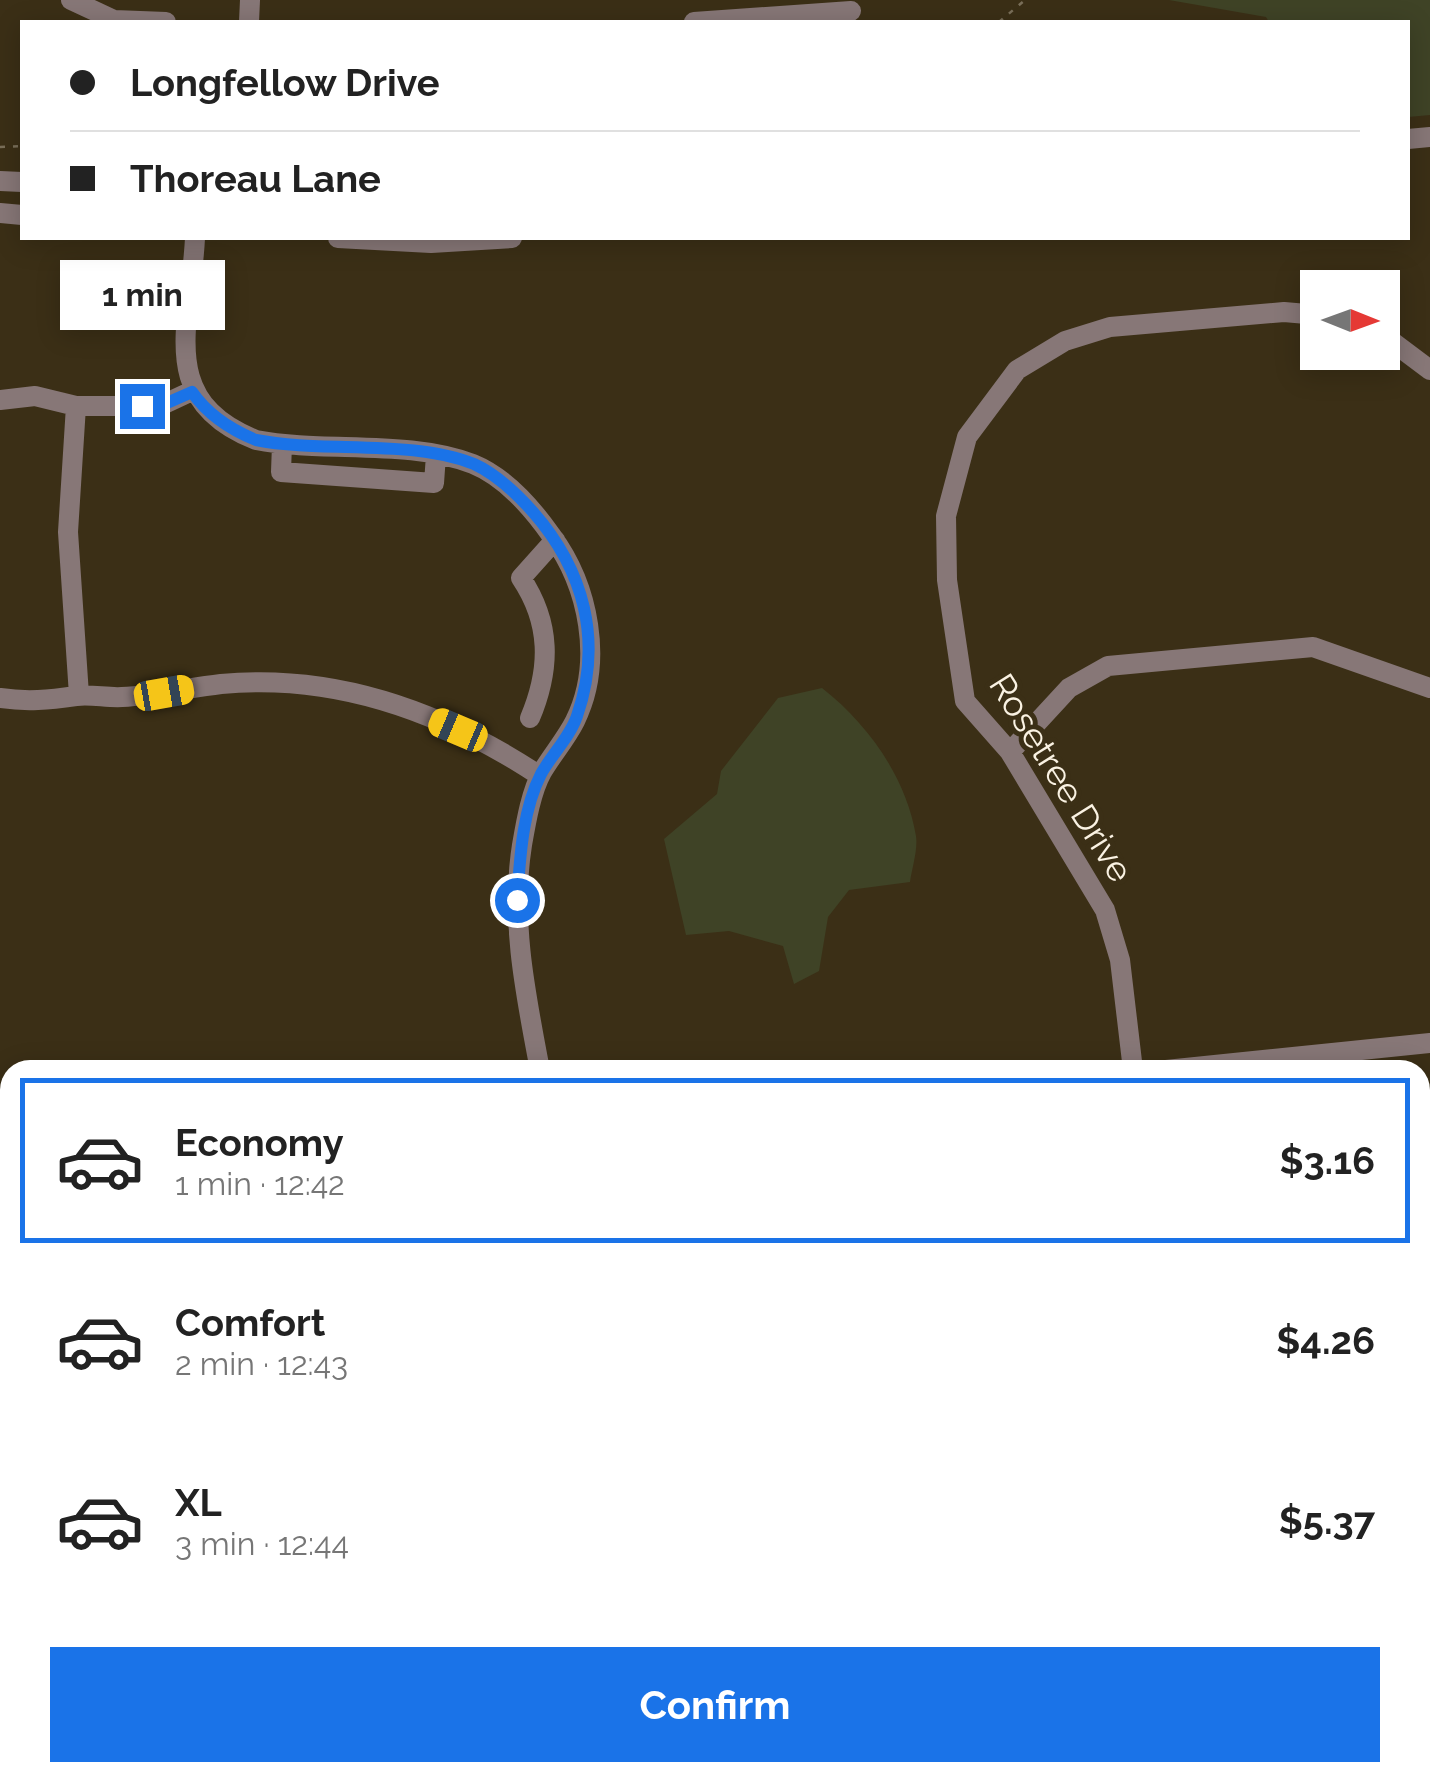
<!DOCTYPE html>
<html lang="en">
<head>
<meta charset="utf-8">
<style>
  body { margin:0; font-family:Raleway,sans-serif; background:#f2f2f2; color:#222; height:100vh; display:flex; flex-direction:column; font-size:38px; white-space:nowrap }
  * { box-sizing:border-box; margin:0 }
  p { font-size:32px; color:#767676 }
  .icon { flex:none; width:55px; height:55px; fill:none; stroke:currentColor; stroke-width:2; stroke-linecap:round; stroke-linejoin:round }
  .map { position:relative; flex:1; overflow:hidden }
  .panel { position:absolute; left:0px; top:1060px; width:1430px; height:722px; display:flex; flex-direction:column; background:#fff; border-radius:30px 30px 0 0; box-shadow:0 5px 25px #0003 }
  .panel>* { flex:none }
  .hud { position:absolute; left:20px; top:20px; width:1390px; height:220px; border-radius:0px; box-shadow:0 5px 25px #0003; display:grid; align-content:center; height:220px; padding:0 50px; background:#fff }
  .needle { width:65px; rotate:91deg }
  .tools { position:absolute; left:1300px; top:270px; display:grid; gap:20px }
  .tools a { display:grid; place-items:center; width:100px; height:100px; border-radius:0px; background:#fff; box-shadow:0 5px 25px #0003; font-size:50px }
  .end { position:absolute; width:45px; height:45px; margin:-22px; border:12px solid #1a73e8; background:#fff; box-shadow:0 0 0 5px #fff }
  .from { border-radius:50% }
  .bubble { position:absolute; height:70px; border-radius:0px; background:#fff; box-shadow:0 5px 25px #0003; font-size:32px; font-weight:700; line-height:70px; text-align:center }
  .car { position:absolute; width:30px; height:60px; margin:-30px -15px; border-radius:12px; box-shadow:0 0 8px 2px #0007; background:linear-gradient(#f5c518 24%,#345 0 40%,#f5c518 0 76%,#345 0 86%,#f5c518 0) }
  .hud b { display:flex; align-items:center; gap:35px; height:95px; font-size:38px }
  .hud b+b { border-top:2px solid #e0e0e0 }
  .hud i { width:25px; height:25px; background:#222 }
  ul { padding:18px 0 0; list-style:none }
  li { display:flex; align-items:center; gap:30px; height:165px; margin:0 20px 15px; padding:0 30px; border:5px solid transparent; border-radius:0px }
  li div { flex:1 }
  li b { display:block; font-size:38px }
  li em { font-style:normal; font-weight:700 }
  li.on { border-color:#1a73e8 }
  li>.icon { width:90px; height:90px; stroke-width:1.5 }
  .cta { display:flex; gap:20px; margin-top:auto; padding:20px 50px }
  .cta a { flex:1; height:115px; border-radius:0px; background:#1a73e8; color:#fff; font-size:40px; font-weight:700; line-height:115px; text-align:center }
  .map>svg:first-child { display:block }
</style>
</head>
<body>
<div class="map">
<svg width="1430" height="1781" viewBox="0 0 1430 1781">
  <rect width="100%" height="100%" fill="#3b2f16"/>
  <!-- green -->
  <path fill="#3f4326" d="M1169 0H1430V115L1408 117V22H1269L1266 17Z
    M822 688C868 724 906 777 916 836 918 850 912 868 910 882L849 890 828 917 819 971 794 984 783 946 729 931 686 935 664 839 717 794 721 771 778 698Z
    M1420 1177 1430 1181V1333L1420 1326Z
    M1430 1604V1741L1420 1731V1616Z"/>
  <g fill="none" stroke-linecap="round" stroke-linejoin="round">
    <!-- path -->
    <path stroke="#7a6f59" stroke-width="2.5" stroke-dasharray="5 8" stroke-linecap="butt" d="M999 22 1025 0
      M0 147 22 146"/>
    <!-- minor -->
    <path stroke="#877777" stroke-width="20" d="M71 0 114 20 166 22
      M249 22 250 0
      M694 22 851 11
      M1408 139 1430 137
      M0 181 22 182
      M0 213 22 215
      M195 238C191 324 155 400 256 440 323 453 409 439 473 464 505 477 532 508 551 535 589 586 604 662 575 721 566 739 552 755 542 772 531 792 526 822 522 845 510 921 526 996 540 1070
      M338 238 431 243 512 238
      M1382 334 1430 370
      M0 400 35 396 76 406H160L192 391
      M76 406 68 532 79 695
      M282 444 281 472 434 483 436 455
      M0 698C27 702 49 700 76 696 91 694 107 698 122 697 156 695 188 688 221 684 337 673 445 713 540 776
      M530 718C551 668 551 623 521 578L555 540
      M1010 752 1069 688 1108 666 1313 647 1430 688
      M1133 1070 1120 960 1105 910 1010 752 965 701 947 580 946 516 967 437 1017 370 1065 341 1110 327 1284 312 1318 315
      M1166 1070 1430 1043
      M0 1192 10 1191
      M0 1313 10 1310
      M0 1657 10 1670
      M1328 1772 1336 1781
      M1 1781 10 1764
      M850 1781V1772
      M1179 1781 1184 1772"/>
  </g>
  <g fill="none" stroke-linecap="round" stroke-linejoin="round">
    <!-- route -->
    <path stroke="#1a73e8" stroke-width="12" d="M142 406H160L192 392C208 415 229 429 256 440 321 453 413 439 474 464 496 474 517 494 533 512 584 570 603 641 577 716 570 737 552 754 541 774 522 811 520 859 517 900"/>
  </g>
  <g text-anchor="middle" stroke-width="10" stroke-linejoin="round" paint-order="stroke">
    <!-- street labels -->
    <g font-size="35" fill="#faf2e3" stroke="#3b2f16">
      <text transform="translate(1061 778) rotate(58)" y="12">Rosetree Drive</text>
    </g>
  </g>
</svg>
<div class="tools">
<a><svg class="needle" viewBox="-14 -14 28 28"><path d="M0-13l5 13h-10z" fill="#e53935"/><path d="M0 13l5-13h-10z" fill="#767676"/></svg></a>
</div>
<i class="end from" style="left:517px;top:900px"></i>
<i class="end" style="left:142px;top:406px"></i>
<div class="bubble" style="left:60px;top:260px;width:165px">1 min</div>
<i class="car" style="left:164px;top:693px;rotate:80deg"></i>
<i class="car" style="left:458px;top:730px;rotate:293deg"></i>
<div class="hud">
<b><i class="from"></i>Longfellow Drive</b>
<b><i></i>Thoreau Lane</b>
</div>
<section class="panel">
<ul>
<li class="on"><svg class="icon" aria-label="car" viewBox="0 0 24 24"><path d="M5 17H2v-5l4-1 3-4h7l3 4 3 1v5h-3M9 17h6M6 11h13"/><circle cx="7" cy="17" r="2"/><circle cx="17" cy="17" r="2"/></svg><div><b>Economy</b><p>1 min · 12:42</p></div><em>$3.16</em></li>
<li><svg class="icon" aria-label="car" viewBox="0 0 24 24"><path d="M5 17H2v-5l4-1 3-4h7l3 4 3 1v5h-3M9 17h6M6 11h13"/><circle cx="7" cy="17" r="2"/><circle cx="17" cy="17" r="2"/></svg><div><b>Comfort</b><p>2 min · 12:43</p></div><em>$4.26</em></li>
<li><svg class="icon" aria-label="car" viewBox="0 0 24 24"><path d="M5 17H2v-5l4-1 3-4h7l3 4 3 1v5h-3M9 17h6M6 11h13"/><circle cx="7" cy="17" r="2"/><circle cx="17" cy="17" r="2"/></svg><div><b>XL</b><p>3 min · 12:44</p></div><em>$5.37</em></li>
</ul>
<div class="cta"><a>Confirm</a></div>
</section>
</div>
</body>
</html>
